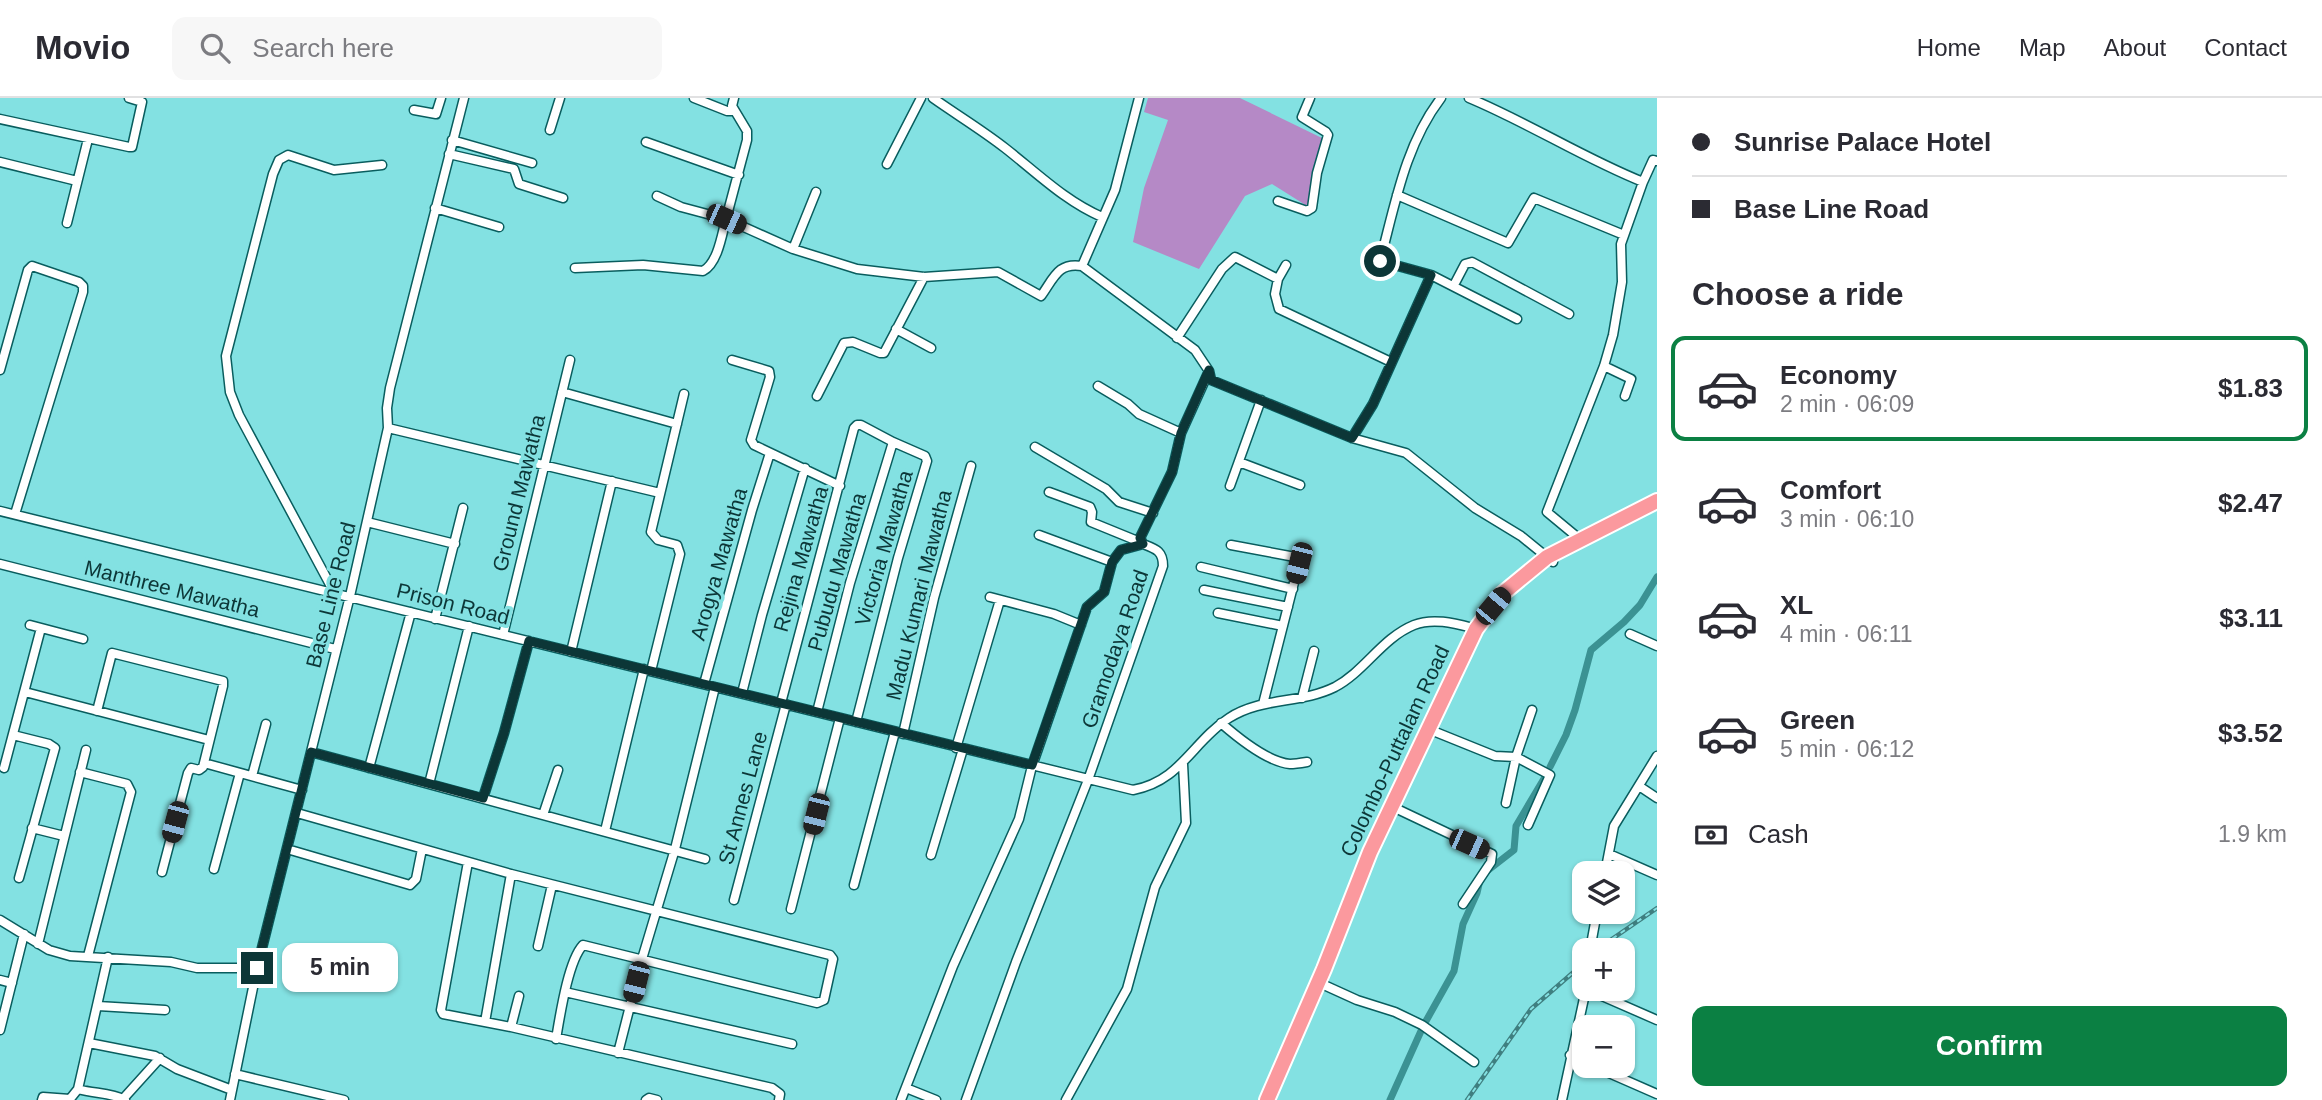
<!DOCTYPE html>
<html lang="en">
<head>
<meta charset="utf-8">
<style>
  body { margin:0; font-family:Helvetica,sans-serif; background:#f7f7f7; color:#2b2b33; height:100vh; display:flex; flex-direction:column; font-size:26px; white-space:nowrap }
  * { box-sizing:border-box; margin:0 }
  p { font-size:23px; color:#7c7c81 }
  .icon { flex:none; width:38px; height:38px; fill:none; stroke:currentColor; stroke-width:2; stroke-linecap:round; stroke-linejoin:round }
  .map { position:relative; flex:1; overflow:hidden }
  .drawer { display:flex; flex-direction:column; background:#fff; width:665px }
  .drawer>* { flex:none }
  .banner { display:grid; align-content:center; height:154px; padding:0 35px; background:#fff }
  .buttons { position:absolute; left:1572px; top:763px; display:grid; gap:14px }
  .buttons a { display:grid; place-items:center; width:63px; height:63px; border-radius:14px; background:#fff; box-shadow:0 2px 5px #0004; font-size:35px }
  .end { position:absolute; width:32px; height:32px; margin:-16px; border:9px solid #0c3637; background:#fff; box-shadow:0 0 0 4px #fff }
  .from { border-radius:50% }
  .bubble { position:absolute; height:49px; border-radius:14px; background:#fff; box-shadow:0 2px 5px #0004; font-size:23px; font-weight:600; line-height:49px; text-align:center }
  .car { position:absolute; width:21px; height:42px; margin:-21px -10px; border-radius:9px; box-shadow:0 0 5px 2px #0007; background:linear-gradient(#222 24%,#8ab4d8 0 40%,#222 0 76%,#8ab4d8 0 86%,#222 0) }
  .banner b { display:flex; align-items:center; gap:24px; height:66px; font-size:26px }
  .banner b+b { border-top:2px solid #e1e1e2 }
  .banner i { width:18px; height:18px; background:#2b2b33 }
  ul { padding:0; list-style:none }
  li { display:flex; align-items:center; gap:21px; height:105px; margin:0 14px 10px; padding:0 21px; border:4px solid transparent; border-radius:14px }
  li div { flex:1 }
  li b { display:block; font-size:26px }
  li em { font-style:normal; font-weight:600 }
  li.selected { border-color:#0b8043 }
  li>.icon { width:63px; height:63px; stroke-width:1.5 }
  h2 { padding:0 35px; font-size:32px; line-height:84px }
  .pay { display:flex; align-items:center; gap:18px; height:77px; padding:0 35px; font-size:26px }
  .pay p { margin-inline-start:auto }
  .action { display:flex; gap:14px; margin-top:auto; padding:14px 35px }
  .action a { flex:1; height:80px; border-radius:14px; background:#0b8043; color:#fff; font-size:28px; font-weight:600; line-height:80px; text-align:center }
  header { display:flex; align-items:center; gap:42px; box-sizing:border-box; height:98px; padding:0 35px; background:#fff; border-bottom:2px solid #e1e1e2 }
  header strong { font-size:33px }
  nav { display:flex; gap:38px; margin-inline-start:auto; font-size:24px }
  .search { width:490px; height:63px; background:#f7f7f7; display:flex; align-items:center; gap:18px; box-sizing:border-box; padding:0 24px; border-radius:14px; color:#7c7c81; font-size:26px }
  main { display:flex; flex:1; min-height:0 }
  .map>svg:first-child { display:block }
</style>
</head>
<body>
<header>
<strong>Movio</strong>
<div class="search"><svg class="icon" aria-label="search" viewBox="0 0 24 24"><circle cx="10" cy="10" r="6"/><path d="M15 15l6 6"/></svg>Search here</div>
<nav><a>Home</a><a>Map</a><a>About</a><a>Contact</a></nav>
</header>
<main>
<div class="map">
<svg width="1657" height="1002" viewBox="0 0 1657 1002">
  <rect width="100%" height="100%" fill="#83e1e2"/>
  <!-- green -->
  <path fill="#b589c6" d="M1148 0H1240L1324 41 1307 108 1272 86 1245 98 1199 171 1133 144 1144 90 1168 22 1144 14Z"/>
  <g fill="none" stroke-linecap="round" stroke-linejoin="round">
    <!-- canal -->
    <path stroke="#3b9293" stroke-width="7" d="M1550 669 1566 637 1575 612 1591 552 1624 524 1640 507 1657 479
      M1487 773 1514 752 1516 728 1545 679
      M1426 923 1454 873 1463 826 1477 795 1480 782
      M1390 1002 1421 933"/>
    <!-- street casing -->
    <g stroke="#095d5e" stroke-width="11">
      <path id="street" d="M694 0 727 13H734
        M734 0 732 8 747 33V42L726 121 793 151 857 171 924 179 998 174 1041 198C1054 180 1058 164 1082 168
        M933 0C957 17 982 32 1005 50 1037 75 1065 103 1102 119
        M1139 0 1115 92 1082 168 1195 252 1209 273 1211 282 1352 340 1406 355 1475 410 1521 438 1553 464
        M1469 0C1529 25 1583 60 1643 84
        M414 12 436 16 441 0
        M0 21 129 49H132L142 4 129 0
        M550 32 560 0
        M452 42 532 65
        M646 44 739 77
        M449 56 514 71 519 86 563 100
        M0 64 77 83
        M887 66 921 0
        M1397 97 1508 145 1534 100 1624 137
        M1278 103 1307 113 1312 110 1317 75 1328 37 1326 34 1302 19 1310 0
        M435 110 499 129
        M67 125 88 41
        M793 151 816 94
        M575 170 643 167 703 173C718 165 722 136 726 121L681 109 657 98
        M1431 177 1517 221
        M1278 181 1275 196 1279 211 1391 264
        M1454 187 1465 166 1472 164 1569 216
        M896 231 931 250
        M1177 240 1222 171 1235 159 1278 181 1286 167
        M732 262 769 273 770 279 751 342 754 347 840 388
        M1604 268 1631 281 1625 298
        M0 272 28 172 32 168 79 184 83 188V194L15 416
        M1098 288 1128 306 1139 316 1181 335
        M562 294 677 326
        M817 298 844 245 853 244 880 255H884L924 179
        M388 330 660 395
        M1352 340 1373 306 1431 177 1380 163C1395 107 1405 47 1441 0
        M1035 349 1106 391 1119 404 1153 415
        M1239 364 1300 387
        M1230 388 1261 302
        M1049 394 1090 409 1092 414 1091 424 1140 444
        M0 413 1133 692C1181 683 1192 644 1229 620 1261 599 1301 606 1335 589 1365 573 1382 540 1414 527 1434 519 1457 526 1477 531
        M367 424 455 446
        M1039 437 1112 464
        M1582 443 1547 414 1604 268 1613 237 1622 184 1621 146 1643 84 1653 62 1657 63
        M1231 447 1295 459 1299 465 1263 606
        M0 466 335 551
        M1201 469 1293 491
        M1204 492 1288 509
        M334 494 239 317 230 294 226 258 273 76 279 62 288 57 334 72 382 67
        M990 499 1054 516 1081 527
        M1218 515 1283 528
        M435 521 463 410
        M30 527 83 541
        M1630 536 1657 548
        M503 537 570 262
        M571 554 612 383
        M651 573 680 456 677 447 658 442 651 434 684 296
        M704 586 752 412 770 355
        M25 594 209 642
        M742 595 762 517 805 370
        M1302 600 1314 553
        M781 605 854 330 857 327H861L893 344 925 358 927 363 898 460 856 624
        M97 613 112 555 223 583V588L203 669 199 672 191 670 188 675 162 774
        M817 614 850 485 893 344
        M1221 625C1237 639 1268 664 1290 666 1295 666 1301 665 1307 664
        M1433 633 1495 658 1516 659 1506 705
        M903 636 934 500 971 368
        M13 637 49 646 55 650 19 780
        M956 650 1000 502
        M311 654 705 761
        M204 665 302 692
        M4 670 41 530
        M369 670 411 514
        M80 674 127 686 131 694 88 858
        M252 678 266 626
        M429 686 469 528
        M1639 688 1657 700
        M483 700 504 635 529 543
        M1395 710 1492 756 1491 764 1463 806
        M297 715 511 776 830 857 833 861 824 902 817 905 583 847C568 863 560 918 556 941
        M543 717 558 672
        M1528 727 1550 677 1516 659 1532 612
        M32 730 64 738
        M605 733 644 571
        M287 751 410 787 416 781 422 751
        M1609 756 1657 777
        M931 757 963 651
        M468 764 441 912 443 916 485 924 511 776
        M214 771 240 675
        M1605 775 1614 728 1657 658
        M854 787 895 634
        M734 802 786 606
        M791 811 840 620
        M0 822 49 852 70 858 171 864 197 870H257
        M38 846 86 652
        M538 848 552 787
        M1590 852 1597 814
        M0 882 12 885
        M1324 887 1357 902 1395 914 1422 927 1474 964
        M1586 891 1657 922
        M565 894 792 946
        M519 898 511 929 772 990 780 996 779 1002
        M98 908 165 912
        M485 924 511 929
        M0 932 24 836
        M89 945 155 958 177 971 232 992
        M618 955 642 861 675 751 715 589
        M1570 957 1584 963
        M1593 968 1657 996
        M235 976 344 1002
        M906 990 936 1002
        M78 991C94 996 110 994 125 1002
        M123 1001 160 960
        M42 1002 43 999 70 1001 78 991 108 859
        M230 1002 257 870 350 498 388 330 387 310 390 290 464 0
        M646 1002 649 1000 657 1002
        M901 1002 953 868 1019 721 1032 668 1087 509 1104 494 1112 464 1121 452 1143 446
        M966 1002 1016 864 1088 682 1163 468C1163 453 1156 451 1143 446L1140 440 1172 374 1181 335 1209 273
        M1066 1002 1127 891 1155 789 1186 725 1183 666
        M1562 1002 1586 891"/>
    </g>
    <!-- highway casing -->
    <g stroke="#fff" stroke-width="18">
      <path id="highway" d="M1267 1002 1324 871 1370 754 1476 531 1502 496 1547 459 1657 403"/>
    </g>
    <!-- street -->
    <use href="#street" stroke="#fff" stroke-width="8"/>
    <!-- highway -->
    <use href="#highway" stroke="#fb999e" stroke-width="14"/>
    <!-- rail casing -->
    <g stroke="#3f7f80" stroke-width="4.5">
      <path id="rail" d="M1596 852 1657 810
        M1467 1002 1531 911 1584 865"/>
    </g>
    <!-- rail -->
    <use href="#rail" stroke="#83e1e2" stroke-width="2" stroke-dasharray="5" stroke-linecap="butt"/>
  </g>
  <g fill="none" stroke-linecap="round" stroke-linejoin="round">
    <!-- route -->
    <path stroke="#0c3637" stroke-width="9" d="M257 870 311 654 483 700 504 635 529 543 1032 667 1087 509 1104 494 1112 464 1121 452 1143 446 1140 440 1172 374 1181 335 1209 272 1211 282 1352 340 1373 306 1431 177 1380 163"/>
  </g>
  <g text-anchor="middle" stroke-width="7" stroke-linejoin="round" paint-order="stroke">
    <!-- street labels -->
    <g font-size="21" fill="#0c3637" stroke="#83e1e2">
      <text transform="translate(519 395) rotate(-76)" y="7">Ground Mawatha</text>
      <text transform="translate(884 450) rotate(-74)" y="7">Victoria Mawatha</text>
      <text transform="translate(801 461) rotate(-74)" y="7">Rejina Mawatha</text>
      <text transform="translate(719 466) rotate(-74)" y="7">Arogya Mawatha</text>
      <text transform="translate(837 474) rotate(-74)" y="7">Pubudu Mawatha</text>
      <text transform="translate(172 491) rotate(14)" y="7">Manthree Mawatha</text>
      <text transform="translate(331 497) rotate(-76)" y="7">Base Line Road</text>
      <text transform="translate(919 497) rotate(-76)" y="7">Madu Kumari Mawatha</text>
      <text transform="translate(453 506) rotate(14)" y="7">Prison Road</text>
      <text transform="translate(1115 551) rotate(-71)" y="7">Gramodaya Road</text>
      <text transform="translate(1395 653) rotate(-65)" y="7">Colombo-Puttalam Road</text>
      <text transform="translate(743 700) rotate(-75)" y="7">St Annes Lane</text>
    </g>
  </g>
</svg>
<div class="buttons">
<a><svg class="icon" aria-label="layers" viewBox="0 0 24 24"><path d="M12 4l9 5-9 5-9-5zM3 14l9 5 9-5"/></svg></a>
<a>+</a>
<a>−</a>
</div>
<i class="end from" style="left:1380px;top:163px"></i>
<i class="end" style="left:257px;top:870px"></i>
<div class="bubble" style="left:282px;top:845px;width:116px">5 min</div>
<i class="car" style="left:726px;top:121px;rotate:114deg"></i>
<i class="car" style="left:1299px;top:465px;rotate:194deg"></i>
<i class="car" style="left:1493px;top:508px;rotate:40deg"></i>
<i class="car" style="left:816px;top:716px;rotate:194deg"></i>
<i class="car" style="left:175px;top:724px;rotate:195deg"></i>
<i class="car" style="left:1469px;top:746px;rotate:114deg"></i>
<i class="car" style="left:636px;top:884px;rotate:194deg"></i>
</div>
<section class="drawer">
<div class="banner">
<b><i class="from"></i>Sunrise Palace Hotel</b>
<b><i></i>Base Line Road</b>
</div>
<h2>Choose a ride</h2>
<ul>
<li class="selected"><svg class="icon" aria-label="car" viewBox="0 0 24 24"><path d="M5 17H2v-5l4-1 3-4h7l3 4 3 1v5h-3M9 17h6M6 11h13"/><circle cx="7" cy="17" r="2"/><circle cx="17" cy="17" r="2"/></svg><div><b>Economy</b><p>2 min · 06:09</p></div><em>$1.83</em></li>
<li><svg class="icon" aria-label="car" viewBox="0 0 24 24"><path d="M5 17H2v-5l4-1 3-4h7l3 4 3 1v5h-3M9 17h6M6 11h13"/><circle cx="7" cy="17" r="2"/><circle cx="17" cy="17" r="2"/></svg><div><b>Comfort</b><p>3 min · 06:10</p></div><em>$2.47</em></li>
<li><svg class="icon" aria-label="car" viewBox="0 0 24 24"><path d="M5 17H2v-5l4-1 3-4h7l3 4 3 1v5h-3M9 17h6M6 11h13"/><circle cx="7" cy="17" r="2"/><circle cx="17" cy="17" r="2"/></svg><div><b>XL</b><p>4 min · 06:11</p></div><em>$3.11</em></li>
<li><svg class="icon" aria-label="car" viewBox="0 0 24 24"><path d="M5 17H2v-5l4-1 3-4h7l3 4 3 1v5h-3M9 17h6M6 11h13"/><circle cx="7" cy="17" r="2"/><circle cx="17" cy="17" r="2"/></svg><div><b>Green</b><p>5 min · 06:12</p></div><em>$3.52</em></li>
</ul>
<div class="pay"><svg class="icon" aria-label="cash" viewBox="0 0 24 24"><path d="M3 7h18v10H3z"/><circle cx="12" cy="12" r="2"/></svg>Cash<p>1.9 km</p></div>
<div class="action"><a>Confirm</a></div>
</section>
</main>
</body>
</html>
